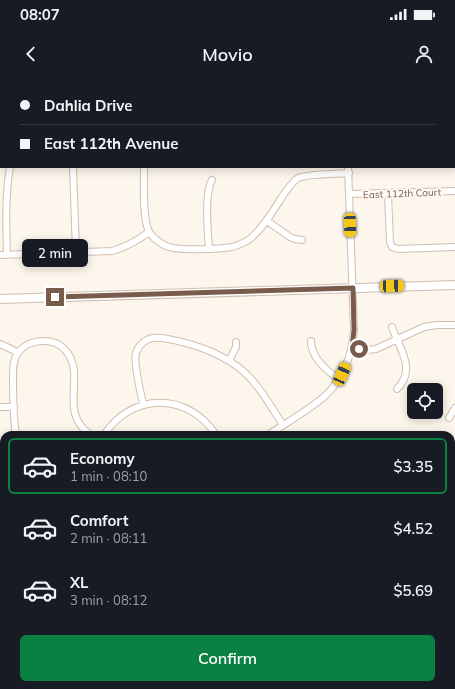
<!DOCTYPE html>
<html lang="en">
<head>
<meta charset="utf-8">
<style>
  body { margin:0; font-family:Mulish,sans-serif; background:#20242c; color:#f1f3f6; height:100vh; display:flex; flex-direction:column; font-size:15px; white-space:nowrap }
  * { box-sizing:border-box; margin:0 }
  p { font-size:13px; color:#9ea1a6 }
  .icon { flex:none; width:22px; height:22px; fill:none; stroke:currentColor; stroke-width:2; stroke-linecap:round; stroke-linejoin:round }
  .map { position:relative; flex:1; overflow:hidden }
  .sheet { position:absolute; left:0px; top:351px; width:455px; height:258px; display:flex; flex-direction:column; background:#171b24; border-radius:12px 12px 0 0; box-shadow:0 2px 10px #0003 }
  .sheet>* { flex:none }
  .top-card { position:absolute; left:0px; top:0px; width:455px; height:88px; box-shadow:0 2px 10px #0003; display:grid; align-content:center; height:88px; padding:0 20px; background:#171b24 }
  .buttons { position:absolute; left:407px; top:303px; display:grid; gap:8px }
  .buttons a { display:grid; place-items:center; width:36px; height:36px; border-radius:6px; background:#171b24; box-shadow:0 2px 10px #0003; font-size:20px }
  .end { position:absolute; width:18px; height:18px; margin:-9px; border:5px solid #7a5c4d; background:#fff; box-shadow:0 0 0 2px #fff }
  .from { border-radius:50% }
  .bubble { position:absolute; height:28px; border-radius:6px; background:#171b24; box-shadow:0 2px 10px #0003; font-size:13px; font-weight:600; line-height:28px; text-align:center }
  .car { position:absolute; width:12px; height:24px; margin:-12px -6px; border-radius:5px; box-shadow:0 0 3px 1px #0007; background:linear-gradient(#f5c518 24%,#345 0 40%,#f5c518 0 76%,#345 0 86%,#f5c518 0) }
  .top-card b { display:flex; align-items:center; gap:14px; height:38px; font-size:15px }
  .top-card b+b { border-top:1px solid #363941 }
  .top-card i { width:10px; height:10px; background:#f1f3f6 }
  ul { padding:7px 0 0; list-style:none }
  li { display:flex; align-items:center; gap:12px; height:56px; margin:0 8px 6px; padding:0 12px; border:2px solid transparent; border-radius:6px }
  li div { flex:1 }
  li b { display:block; font-size:15px }
  li em { font-style:normal; font-weight:600 }
  li.selected { border-color:#0b8043 }
  li>.icon { width:36px; height:36px; stroke-width:1.5 }
  .button { display:flex; gap:8px; margin-top:auto; padding:8px 20px }
  .button a { flex:1; height:46px; border-radius:6px; background:#0b8043; color:#fff; font-size:16px; font-weight:600; line-height:46px; text-align:center }
  .status { display:flex; justify-content:space-between; align-items:center; height:28px; padding:0 20px; background:#171b24; direction:ltr }
  .status svg { height:11px; fill:currentColor }
  header { display:flex; justify-content:space-between; align-items:center; height:52px; padding:0 20px; background:#171b24; font-size:18px; font-weight:600 }
  .map>svg:first-child { display:block }
</style>
</head>
<body>
<div class="status"><b>08:07</b><svg viewBox="0 0 49 12"><path d="M0 12V9h3v3zM5 12V6h3v6zM10 12V3h3v9zM15 12V0h3v12zM26 1h20v11H26zM47 4h2v5h-2z"/></svg></div>
<header><svg class="icon" aria-label="back" viewBox="0 0 24 24"><path d="M15 5l-7 7 7 7"/></svg>Movio<svg class="icon" aria-label="person" viewBox="0 0 24 24"><circle cx="12" cy="8" r="4"/><path d="M4 21q1-7 8-7t8 7"/></svg></header>
<div class="map">
<svg width="455" height="609" viewBox="0 0 455 609">
  <rect width="100%" height="100%" fill="#fdf6ec"/>
  <!-- education -->
  <path fill="#f3e8fa" d="M352 0H455V91L452 87H454V1H353Z"/>
  <!-- green -->
  <path fill="#d8ecc9" d="M4 595V605H110L108 609H1Z"/>
  <g fill="none" stroke-linecap="round" stroke-linejoin="round">
    <!-- stream -->
    <path stroke="#a5d3da" stroke-width="1.5" d="M454 84 455 85
      M91 609 97 605"/>
    <!-- minor casing -->
    <g stroke="#d1beb0" stroke-width="8">
      <path id="minor" d="M120 0 121 1
        M274 0 275 1
        M347 0V1
        M80 1 81 0
        M73 87 76 172
        M144 87C144 101 142 142 150 153 154 159 162 165 169 167 181 171 220 169 232 167 239 165 246 162 251 158 265 146 274 129 284 114 288 109 292 102 298 98 305 94 338 94 349 93
        M349 114 455 111
        M388 114 390 162 392 167 398 169 455 167
        M267 141 290 157 295 159 302 160
        M209 169C208 151 204 114 212 100
        M7 174C6 145 5 116 10 87
        M0 175 112 171C126 167 137 161 149 152
        M392 247C399 268 417 289 397 309
        M311 261C311 277 327 291 339 299
        M0 264 11 269 18 273
        M352 268 366 270 376 269 424 247 437 245H455
        M229 281 236 267V262
        M143 324C141 313 133 283 136 273 138 266 145 259 153 258 166 256 201 267 212 272 223 277 235 284 243 291 260 306 271 327 283 345
        M0 327H14
        M449 338 455 328
        M16 355C13 336 13 316 13 297 13 289 13 280 18 273 28 258 55 257 66 271 87 295 57 333 91 355
        M104 355C132 312 188 312 216 355
        M268 355C286 343 309 330 325 316 343 299 352 275 354 250L348 87
        M451 411 455 413
        M0 419 4 422
        M0 475 4 478
        M451 484 455 483
        M0 517 4 511
        M451 531 455 529
        M246 605 253 609
        M142 609 145 605
        M423 609 427 605"/>
    </g>
    <!-- tertiary casing -->
    <g stroke="#d1beb0" stroke-width="10">
      <path id="tertiary" d="M0 219 455 205"/>
    </g>
    <!-- minor -->
    <use href="#minor" stroke="#fff" stroke-width="6"/>
    <!-- tertiary -->
    <use href="#tertiary" stroke="#fff" stroke-width="8"/>
  </g>
  <g fill="none" stroke-linecap="round" stroke-linejoin="round">
    <!-- route -->
    <path stroke="#7a5c4d" stroke-width="5" d="M55 217 353 208 354 250 352 268 359 269"/>
  </g>
  <g text-anchor="middle" stroke-width="3.5" stroke-linejoin="round" paint-order="stroke">
    <!-- street labels -->
    <g font-size="10" fill="#7a5c4d" stroke="#fffaf3">
      <text transform="translate(402 113) rotate(-2)" y="4">East 112th Court</text>
    </g>
  </g>
</svg>
<div class="buttons">
<a><svg class="icon" aria-label="locate" viewBox="0 0 24 24"><circle cx="12" cy="12" r="6"/><path d="M12 2v4M12 18v4M2 12h4M18 12h4"/></svg></a>
</div>
<i class="end from" style="left:359px;top:269px"></i>
<i class="end" style="left:55px;top:217px"></i>
<div class="bubble" style="left:22px;top:159px;width:66px">2 min</div>
<i class="car" style="left:350px;top:145px;rotate:178deg"></i>
<i class="car" style="left:392px;top:206px;rotate:88deg"></i>
<i class="car" style="left:342px;top:294px;rotate:24deg"></i>
<div class="top-card">
<b><i class="from"></i>Dahlia Drive</b>
<b><i></i>East 112th Avenue</b>
</div>
<section class="sheet">
<ul>
<li class="selected"><svg class="icon" aria-label="car" viewBox="0 0 24 24"><path d="M5 17H2v-5l4-1 3-4h7l3 4 3 1v5h-3M9 17h6M6 11h13"/><circle cx="7" cy="17" r="2"/><circle cx="17" cy="17" r="2"/></svg><div><b>Economy</b><p>1 min · 08:10</p></div><em>$3.35</em></li>
<li><svg class="icon" aria-label="car" viewBox="0 0 24 24"><path d="M5 17H2v-5l4-1 3-4h7l3 4 3 1v5h-3M9 17h6M6 11h13"/><circle cx="7" cy="17" r="2"/><circle cx="17" cy="17" r="2"/></svg><div><b>Comfort</b><p>2 min · 08:11</p></div><em>$4.52</em></li>
<li><svg class="icon" aria-label="car" viewBox="0 0 24 24"><path d="M5 17H2v-5l4-1 3-4h7l3 4 3 1v5h-3M9 17h6M6 11h13"/><circle cx="7" cy="17" r="2"/><circle cx="17" cy="17" r="2"/></svg><div><b>XL</b><p>3 min · 08:12</p></div><em>$5.69</em></li>
</ul>
<div class="button"><a>Confirm</a></div>
</section>
</div>
</body>
</html>
